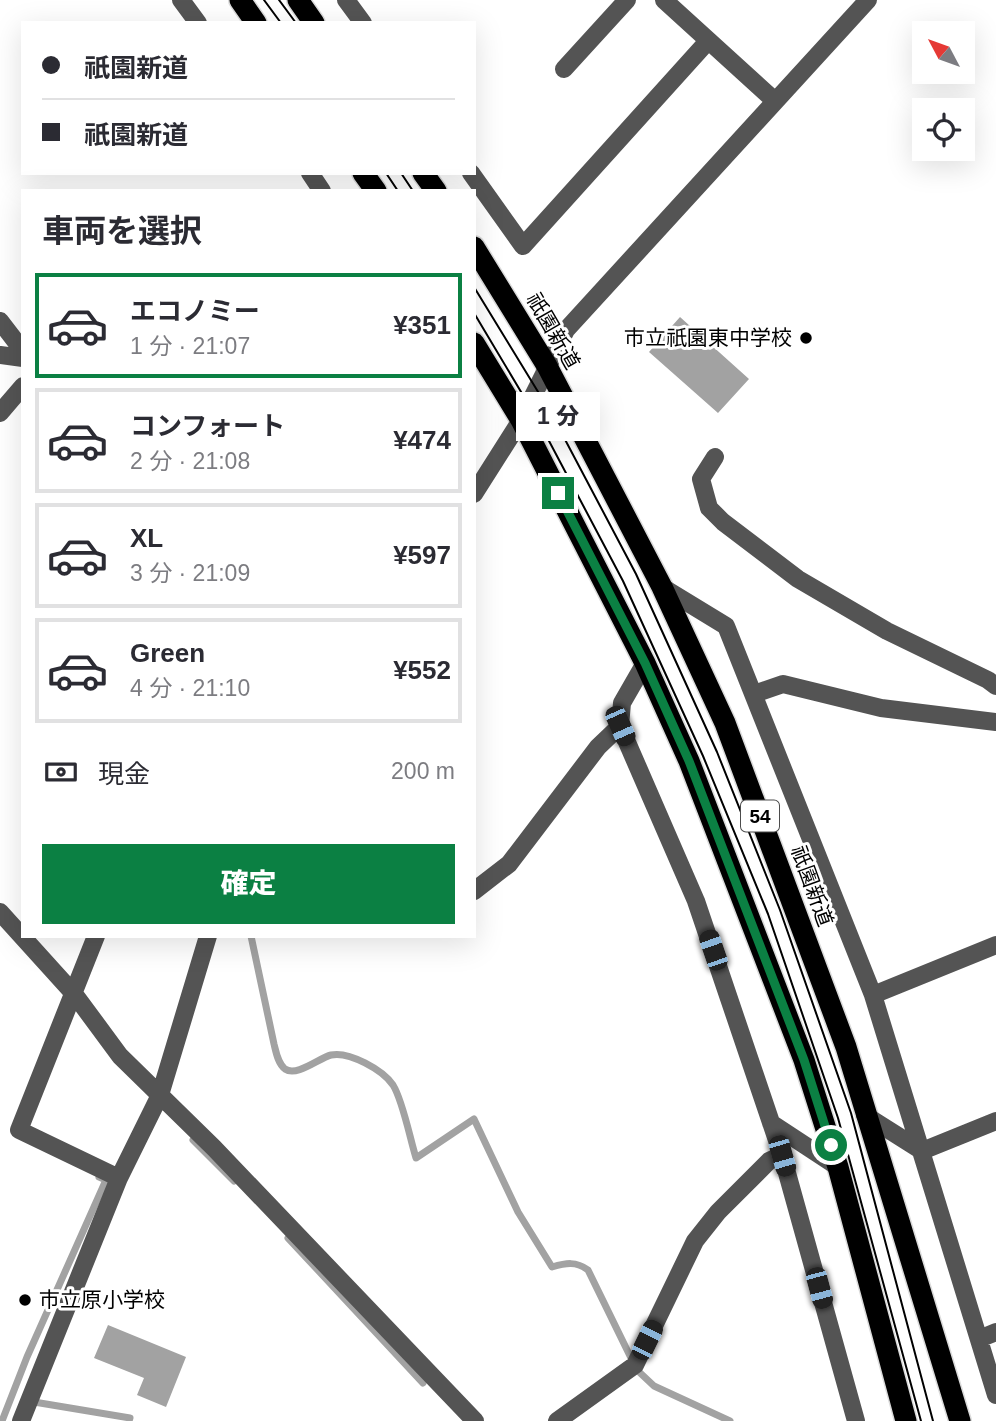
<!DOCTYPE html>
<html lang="ja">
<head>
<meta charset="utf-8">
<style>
  body { margin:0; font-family:Arial,"Noto Sans JP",sans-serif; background:#f7f7f7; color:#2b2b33; height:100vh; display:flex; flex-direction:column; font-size:26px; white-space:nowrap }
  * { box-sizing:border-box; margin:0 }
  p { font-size:23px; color:#7c7c81 }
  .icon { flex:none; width:38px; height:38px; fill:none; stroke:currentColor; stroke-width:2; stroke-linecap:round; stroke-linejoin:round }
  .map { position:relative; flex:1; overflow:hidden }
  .drawer { position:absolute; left:21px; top:189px; width:455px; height:749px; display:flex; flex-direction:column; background:#fff; border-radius:0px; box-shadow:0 7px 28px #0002 }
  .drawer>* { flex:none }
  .top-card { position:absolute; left:21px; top:21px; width:455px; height:154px; border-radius:0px; box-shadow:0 7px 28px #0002; display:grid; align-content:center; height:154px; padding:0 21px; background:#fff }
  .needle { width:46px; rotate:311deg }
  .buttons { position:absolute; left:912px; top:21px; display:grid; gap:14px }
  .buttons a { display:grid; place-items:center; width:63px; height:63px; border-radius:0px; background:#fff; box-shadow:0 7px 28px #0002; font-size:35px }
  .end { position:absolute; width:32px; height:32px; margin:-16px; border:9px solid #0b8043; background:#fff; box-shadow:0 0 0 4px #fff }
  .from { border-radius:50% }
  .bubble { position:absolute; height:49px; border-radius:0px; background:#fff; box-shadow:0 7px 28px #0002; font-size:23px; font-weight:800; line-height:49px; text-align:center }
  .car { position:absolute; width:21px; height:42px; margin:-21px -10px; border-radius:9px; box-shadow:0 0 5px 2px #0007; background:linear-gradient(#222 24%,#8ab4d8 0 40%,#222 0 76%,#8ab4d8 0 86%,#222 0) }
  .top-card b { display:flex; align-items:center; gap:24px; height:66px; font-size:26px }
  .top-card b+b { border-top:2px solid #e1e1e2 }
  .top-card i { width:18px; height:18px; background:#2b2b33 }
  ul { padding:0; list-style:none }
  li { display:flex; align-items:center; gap:21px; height:105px; margin:0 14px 10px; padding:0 7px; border:4px solid #e1e1e2; border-radius:0px }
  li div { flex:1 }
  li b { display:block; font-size:26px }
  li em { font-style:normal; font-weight:800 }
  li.active { border-color:#0b8043 }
  li>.icon { width:63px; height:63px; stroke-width:1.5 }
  h2 { padding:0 21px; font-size:32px; line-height:84px }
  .pay { display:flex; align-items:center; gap:18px; height:77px; padding:0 21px; font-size:26px }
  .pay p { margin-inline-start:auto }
  .primary-button { display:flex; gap:14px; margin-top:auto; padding:14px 21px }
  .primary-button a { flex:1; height:80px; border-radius:0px; background:#0b8043; color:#fff; font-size:28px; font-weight:800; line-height:80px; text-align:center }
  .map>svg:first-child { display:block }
</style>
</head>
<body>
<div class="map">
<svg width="996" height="1421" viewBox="0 0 996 1421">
  <rect width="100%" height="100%" fill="#fff"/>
  <!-- water -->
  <path fill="#a2a2a2" d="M680 317 749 379 718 413 649 352Z
    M108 1325 186 1357 166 1407 137 1395 144 1378 94 1358Z"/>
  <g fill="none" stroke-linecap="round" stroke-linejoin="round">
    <!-- stream -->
    <path stroke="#a2a2a2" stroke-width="7" d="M251 936 274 1044C276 1052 278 1064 285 1069 297 1077 319 1058 331 1055 349 1051 383 1070 393 1085 403 1101 410 1139 416 1158L474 1119 518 1212 552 1267C566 1263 576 1261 588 1270L631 1358
      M193 1140 234 1181
      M288 1238 423 1383
      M637 1370 654 1386 730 1421
      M34 1402 130 1418 129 1421
      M2 1421 27 1357 106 1180 99 1177"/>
    <!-- highway casing -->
    <g stroke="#dbdbdb" stroke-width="24">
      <path id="highway" d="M240 0 256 23
        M298 0 314 23
        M363 173 376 191
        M423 173 436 191
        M474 247 547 366 662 587 725 723 846 1047 960 1421
        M474 343 521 420 645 663 689 761 804 1060 838 1167 906 1421"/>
    </g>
    <!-- minor -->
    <path stroke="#545454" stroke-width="18" d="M181 0 198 23
      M346 0 363 23
      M664 0 775 101
      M564 69 627 0
      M310 173 322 191
      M471 173 523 246 708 41
      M0 321 23 351
      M0 355 23 358
      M0 413 23 386
      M715 457 701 479 709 508 723 522 798 579 887 631 988 680 996 686
      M474 494 521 420 566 330 868 0
      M662 587 726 626 873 995 996 1395
      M645 663 622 703 620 726 696 901 782 1155 856 1421
      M754 694 783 684 881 708 996 722
      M474 891 509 864 598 747 620 726
      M0 912 75 995 120 1056 214 1148 475 1421
      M96 936 19 1130 119 1178
      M873 995 996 945
      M865 1115 922 1151 996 1121
      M771 1123 838 1167
      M979 1339 996 1332
      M21 1421 119 1178 160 1095 208 936
      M557 1421 635 1365 695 1241 718 1212 769 1161 782 1155"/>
    <!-- highway -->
    <use href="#highway" stroke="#000" stroke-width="21"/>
    <!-- tram -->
    <path stroke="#000" stroke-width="2" d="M264 0 281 23
      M279 0 296 23
      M386 173 398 191
      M401 173 413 191
      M474 287 551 413 636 574 717 752 780 910 851 1113 933 1421
      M474 313 539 422 623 581 703 756 768 914 838 1118 921 1421"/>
  </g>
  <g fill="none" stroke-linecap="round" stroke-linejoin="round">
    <!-- route -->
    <path stroke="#0b8043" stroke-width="9" d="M558 493 645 663 689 761 804 1060 831 1145"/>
  </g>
  <!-- markers -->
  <g fill="#000" stroke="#fff" stroke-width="2.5">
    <circle cx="806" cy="338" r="7"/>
    <circle cx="25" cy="1300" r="7"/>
  </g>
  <g text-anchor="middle" stroke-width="6" stroke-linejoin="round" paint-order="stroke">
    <!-- shield labels -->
    <rect fill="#fff" stroke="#4c4c4c" stroke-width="2" x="741" y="800.5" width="38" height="31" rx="5"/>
    <g font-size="19" font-weight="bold" fill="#000">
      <text x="760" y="823">54</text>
    </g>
    <!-- street labels -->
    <g font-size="21" fill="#000" stroke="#fff">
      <text transform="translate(553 331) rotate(60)" y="7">祇園新道</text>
      <text transform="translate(812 886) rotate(70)" y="7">祇園新道</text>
    </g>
    <!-- poi labels -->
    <g font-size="21" fill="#000" stroke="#fff" text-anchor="end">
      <text x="792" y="345">市立祇園東中学校</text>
      <text x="39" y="1307" text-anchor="start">市立原小学校</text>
    </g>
  </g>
</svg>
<div class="buttons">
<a><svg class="needle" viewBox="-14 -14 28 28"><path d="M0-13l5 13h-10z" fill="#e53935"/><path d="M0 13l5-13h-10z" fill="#7c7c81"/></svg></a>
<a><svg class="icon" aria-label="locate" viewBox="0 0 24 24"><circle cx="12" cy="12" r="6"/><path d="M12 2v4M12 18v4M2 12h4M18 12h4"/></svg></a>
</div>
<i class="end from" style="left:831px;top:1145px"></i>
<i class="end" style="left:558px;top:493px"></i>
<div class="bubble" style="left:516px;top:392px;width:84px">1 分</div>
<i class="car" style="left:620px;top:726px;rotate:156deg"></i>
<i class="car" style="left:713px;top:950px;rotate:341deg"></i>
<i class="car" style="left:782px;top:1156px;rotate:164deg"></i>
<i class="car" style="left:819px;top:1288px;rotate:165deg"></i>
<i class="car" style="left:647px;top:1340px;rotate:26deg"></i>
<div class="top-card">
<b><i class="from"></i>祇園新道</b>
<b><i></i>祇園新道</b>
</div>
<section class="drawer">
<h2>車両を選択</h2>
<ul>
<li class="active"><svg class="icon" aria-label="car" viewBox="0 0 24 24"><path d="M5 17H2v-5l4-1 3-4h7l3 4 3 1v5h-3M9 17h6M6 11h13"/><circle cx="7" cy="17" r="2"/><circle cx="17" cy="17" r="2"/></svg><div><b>エコノミー</b><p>1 分 · 21:07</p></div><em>¥351</em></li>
<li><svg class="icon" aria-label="car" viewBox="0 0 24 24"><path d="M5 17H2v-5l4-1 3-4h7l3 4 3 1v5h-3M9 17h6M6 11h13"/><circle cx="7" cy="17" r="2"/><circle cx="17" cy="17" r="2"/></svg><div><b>コンフォート</b><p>2 分 · 21:08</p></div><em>¥474</em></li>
<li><svg class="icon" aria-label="car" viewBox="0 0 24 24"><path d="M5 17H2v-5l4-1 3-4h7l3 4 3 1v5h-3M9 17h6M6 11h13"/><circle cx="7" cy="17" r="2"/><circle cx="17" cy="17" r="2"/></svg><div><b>XL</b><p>3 分 · 21:09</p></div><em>¥597</em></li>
<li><svg class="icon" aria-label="car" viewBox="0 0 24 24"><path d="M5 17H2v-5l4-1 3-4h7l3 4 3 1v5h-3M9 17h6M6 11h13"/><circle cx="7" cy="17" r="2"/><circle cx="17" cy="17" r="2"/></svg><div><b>Green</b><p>4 分 · 21:10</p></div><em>¥552</em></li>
</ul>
<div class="pay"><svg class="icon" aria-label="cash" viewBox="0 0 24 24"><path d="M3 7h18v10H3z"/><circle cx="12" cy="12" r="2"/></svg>現金<p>200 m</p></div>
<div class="primary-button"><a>確定</a></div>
</section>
</div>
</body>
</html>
